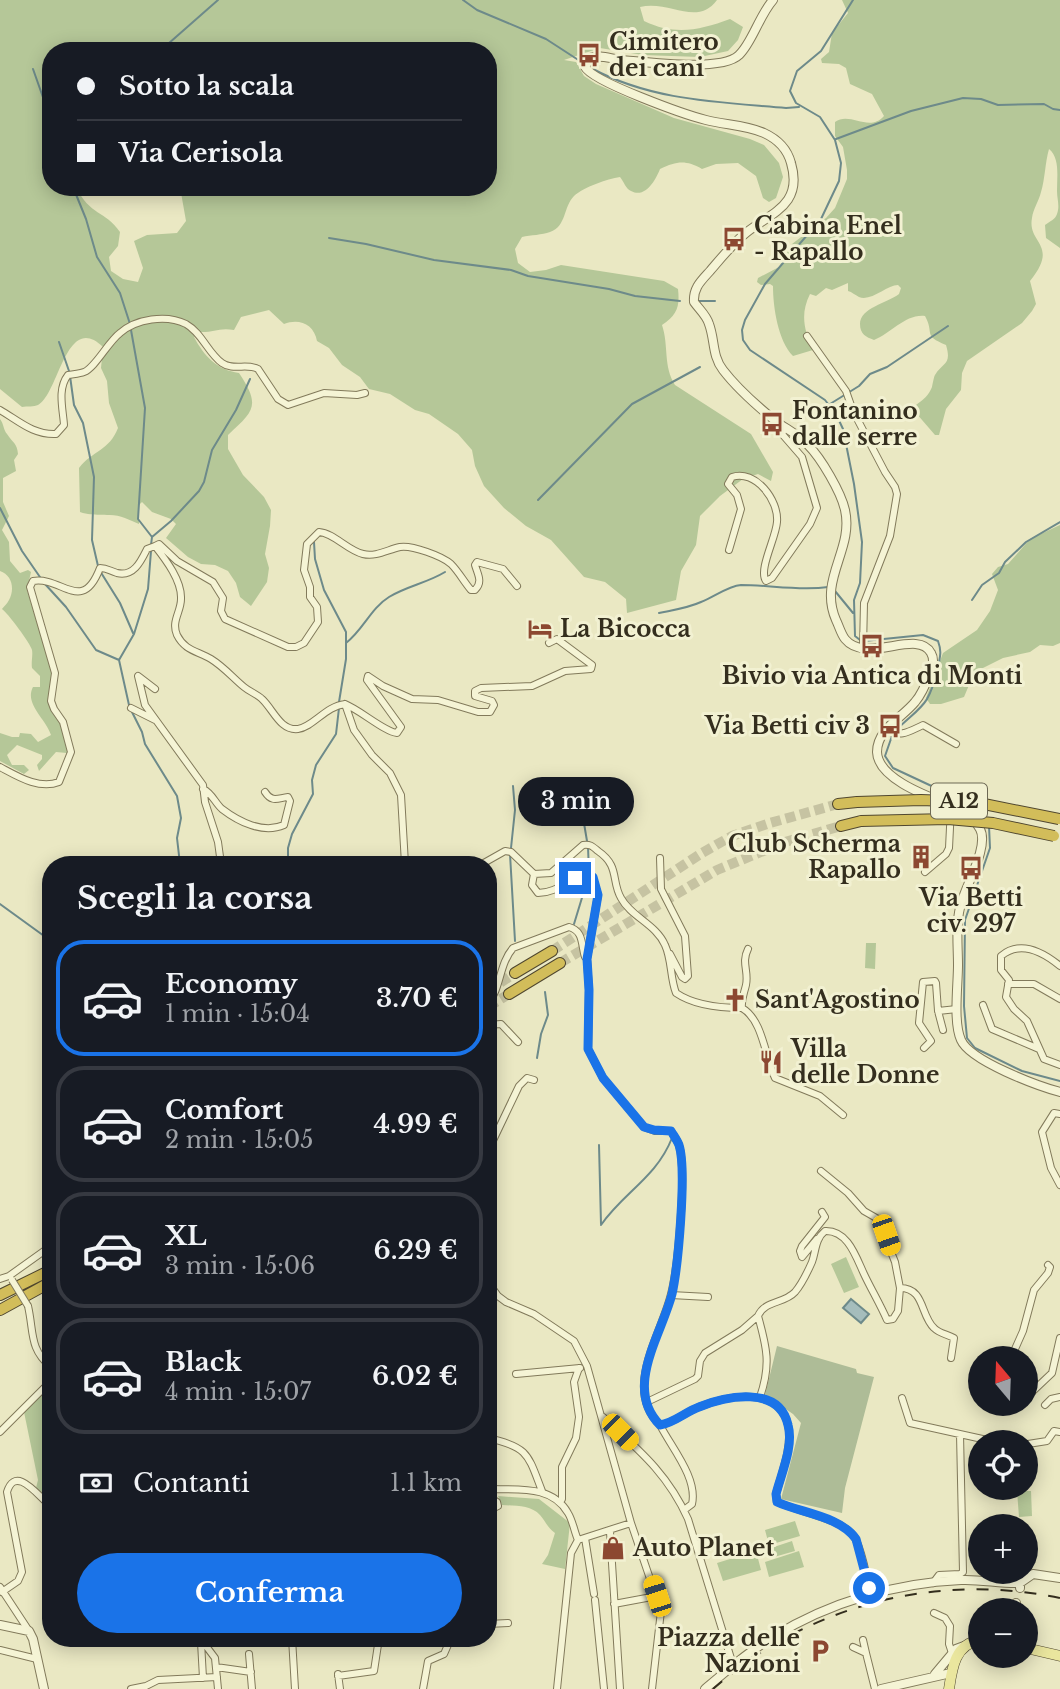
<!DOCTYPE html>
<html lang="it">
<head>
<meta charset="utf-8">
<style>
  body { margin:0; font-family:"Libre Baskerville",serif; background:#20242c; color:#f1f3f6; height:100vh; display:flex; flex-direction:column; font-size:26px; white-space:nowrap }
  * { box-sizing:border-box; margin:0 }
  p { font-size:23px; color:#9ea1a6 }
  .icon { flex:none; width:38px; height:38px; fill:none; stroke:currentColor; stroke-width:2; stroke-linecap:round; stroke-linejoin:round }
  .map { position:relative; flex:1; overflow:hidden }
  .sheet { position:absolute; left:42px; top:856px; width:455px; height:791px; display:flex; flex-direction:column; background:#171b24; border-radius:28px; box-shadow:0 4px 18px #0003 }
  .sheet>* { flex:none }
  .banner { position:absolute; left:42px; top:42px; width:455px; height:154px; border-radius:28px; box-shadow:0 4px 18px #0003; display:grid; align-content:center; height:154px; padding:0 35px; background:#171b24 }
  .needle { width:46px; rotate:341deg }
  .fabs { position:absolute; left:968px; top:1346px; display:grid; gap:14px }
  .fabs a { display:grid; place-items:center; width:70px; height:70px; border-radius:50%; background:#171b24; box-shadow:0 4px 18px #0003; font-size:35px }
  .end { position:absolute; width:32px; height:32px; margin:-16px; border:9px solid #1a73e8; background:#fff; box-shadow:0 0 0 4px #fff }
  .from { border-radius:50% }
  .bubble { position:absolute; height:49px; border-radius:24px; background:#171b24; box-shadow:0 4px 18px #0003; font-size:23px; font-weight:600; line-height:49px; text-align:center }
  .car { position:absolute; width:21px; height:42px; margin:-21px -10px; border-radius:9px; box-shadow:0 0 5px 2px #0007; background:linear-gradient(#f5c518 24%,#345 0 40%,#f5c518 0 76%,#345 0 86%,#f5c518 0) }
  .banner b { display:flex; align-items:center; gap:24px; height:66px; font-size:26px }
  .banner b+b { border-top:2px solid #363941 }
  .banner i { width:18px; height:18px; background:#f1f3f6 }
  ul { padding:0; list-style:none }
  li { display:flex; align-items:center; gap:21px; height:116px; margin:0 14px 10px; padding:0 21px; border:4px solid #363941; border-radius:28px }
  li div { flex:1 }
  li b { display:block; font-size:26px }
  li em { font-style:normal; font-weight:600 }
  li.on { border-color:#1a73e8 }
  li>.icon { width:63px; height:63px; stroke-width:1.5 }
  h2 { padding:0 35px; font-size:32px; line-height:84px }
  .pay { display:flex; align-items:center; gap:18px; height:77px; padding:0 35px; font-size:26px }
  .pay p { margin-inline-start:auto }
  .primary-button { display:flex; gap:14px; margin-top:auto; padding:14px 35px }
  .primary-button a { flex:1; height:80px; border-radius:42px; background:#1a73e8; color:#fff; font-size:28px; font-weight:600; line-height:80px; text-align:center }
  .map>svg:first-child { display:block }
</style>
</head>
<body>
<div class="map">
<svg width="1060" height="1689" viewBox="0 0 1060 1689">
  <rect width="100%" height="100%" fill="#eae8c3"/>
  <!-- green -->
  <path fill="#b5c798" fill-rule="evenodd" d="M0 0H717C697 27 670 0 640 7L644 21C675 36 700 30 730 19L743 27 738 40 728 51 700 57 643 55 600 48 564 60 576 62 584 76 596 84 674 118 750 139 764 145 779 163 783 177 776 198 769 202 763 198 756 176 738 163 716 164 702 169C686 160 677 161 660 169 656 179 646 199 631 191 626 189 624 182 620 177 607 179 584 187 574 196 563 207 567 226 550 232 542 235 531 235 522 237L515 249 518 263 530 272 546 270 561 265 664 281 678 289C680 307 677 315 662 325 669 346 663 366 675 385L751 434 773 472 771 481 758 474 743 479 720 496 700 516 696 545 681 571 676 600 627 613 626 599 605 582 584 577 551 540 526 526 504 508 484 486 475 466 472 450 458 434 429 414 415 410 390 394 369 389 360 377 342 365 329 348 317 341C314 324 299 318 284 324L269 310 241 317 234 330C219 327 213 333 199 332L194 337C204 356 217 370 239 373 261 406 254 411 228 435V449L243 475 264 497 271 510 270 526 265 554 269 568 267 582 251 606 240 597 236 583 228 571 215 565 201 564 188 557 166 538 176 524 171 519 152 512 142 502 139 505V524C130 520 120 515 110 515 98 514 92 516 80 512L79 468C93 450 109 451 118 428L109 403 107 381 101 368 103 347C66 311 59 394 38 405 34 407 27 406 22 407L0 389ZM51 51H488V187H180L186 221 177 233 147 235 134 241 143 268 138 282 123 279 111 271 109 257 118 246 120 232C105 210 90 216 76 187H51Z
    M842 0H1060V248L1046 238 1045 225C1050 221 1055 220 1057 214 1060 206 1057 199 1057 191 1057 176 1060 158 1049 149 1045 163 1045 179 1041 192 1039 201 1033 209 1032 218 1027 244 1060 244 1030 281L1036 304 1032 311 1022 323 967 361 962 373 961 390 946 409 939 435H935L916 413V405C923 400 929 395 932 387 932 387 934 376 935 375 943 362 952 365 946 345 922 335 935 334 925 316 905 314 892 333 874 340 866 337 860 334 860 324 860 308 887 303 899 294L901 288 898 285C887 285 871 302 859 297 855 295 852 292 848 291V283L832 290 826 288 816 296 810 294C800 314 804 330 813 350L793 356C778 341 773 307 773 286L770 284 761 285 757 282 758 278 779 267 792 244 826 218 835 208 847 179V170L843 147 835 136V122C850 111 869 133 884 116L872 94 850 84 846 68 839 64 822 63 821 59 829 52 832 33 848 13Z
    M0 419C4 424 3 429 7 434 13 443 17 443 18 454L14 460 16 471 3 478V502L9 516 2 530 9 542 10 561 20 573 28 570 31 572 27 590 52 673 49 704 61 724 67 742V753L56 752 39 771 37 765 42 759V755L17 745 7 755 12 765H24L29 770 24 774 0 761V733L12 737H19L20 733 31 734 38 742 51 735C46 719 24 704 33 687H40V676L32 668C31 662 33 655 32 650 31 644 7 612 2 609 4 606 7 604 9 600 15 589 12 575 0 571Z
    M1060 525V643L1053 646 1040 645 1030 652 1003 658 981 669 972 678 964 697 941 704H930L926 698 943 653 977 630 990 611 998 590 992 574 998 567 1008 564 1030 539Z
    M866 943H876L875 969 865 968Z
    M846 1257 859 1287 844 1293 831 1264Z
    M51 1382V1503L36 1488 38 1480 24 1412Z
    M1017 1491H1031L1032 1516 1019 1517Z
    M498 1496 539 1499 570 1523 565 1569 542 1564 548 1555 555 1533C547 1527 546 1522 540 1515 531 1505 515 1506 502 1505Z
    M795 1521 800 1536 769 1545 765 1530Z
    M792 1541 795 1551 774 1557 771 1548Z
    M756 1551 761 1570 723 1581 717 1563Z
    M799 1551 804 1567 769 1577 765 1562Z"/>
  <!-- cemetery -->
  <path fill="#aebc97" d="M777 1346 856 1369 857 1373 874 1377 845 1488 842 1513 781 1499 801 1423 793 1414 765 1395Z"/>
  <!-- water -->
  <path fill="#a5bdbc" stroke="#6d8a8a" stroke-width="2" d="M851 1299 869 1314 861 1323 843 1308Z"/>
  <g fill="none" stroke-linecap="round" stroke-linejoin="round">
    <!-- stream -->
    <path stroke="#6d8a8a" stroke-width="2" d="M463 0 477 10 546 39 583 63
      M853 0 821 51 797 71 790 91 796 103 820 117 835 140 841 163 839 181 821 219 765 284 745 320 742 330 743 340 750 350 825 400 836 414 843 429 854 484 862 542 860 583 854 600 855 636 860 640
      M160 51 218 0
      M591 68C652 101 719 102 786 108L799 107
      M33 69 51 120
      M836 139 911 111 963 98 981 99 998 105 1044 104 1053 109 1060 110
      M73 187 86 219 97 257 120 293 130 324
      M329 238 366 244 434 260 511 270 528 276 609 289 635 296 680 301
      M699 301H715
      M131 330 145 408 138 519 152 537
      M59 342 69 371
      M70 376 74 405 83 423 94 477 92 540 98 566
      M830 404 859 386 870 374 887 367 948 326
      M538 500 632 404 700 367
      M0 508 22 551 42 580
      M314 542 315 559 324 590 346 632V659L339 702
      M151 545 152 537 171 521 199 491 204 482 212 450 236 410 250 379
      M100 571 120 603 133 633
      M45 584 66 607 96 650 119 660
      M835 591 853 613
      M972 600 982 585 999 573 1005 562 1026 542 1060 522
      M659 613C673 610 688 608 701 602 714 597 728 586 741 585 770 585 799 591 828 587
      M864 641 923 635 938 641C942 652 940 656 938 668 928 708 923 704 895 731
      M346 643C363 630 371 608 389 597 407 586 427 583 445 572
      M129 705 119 660 134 634 148 589 151 551
      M131 710 142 732 145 744 177 796 181 818 177 838 180 864
      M892 736 885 756 893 768 953 796
      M577 782 587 841
      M970 806 985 818
      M989 826 990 848 965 920 964 1006 967 1038 975 1048 1022 1071 1060 1081
      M588 847 589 872
      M511 848 515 810 513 786
      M510 854 515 941
      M288 864V848L292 834 313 794 312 780 316 765 336 734 339 708
      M0 904 51 941
      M574 924 588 878
      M537 1058 541 1034 548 1015 545 992
      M599 1145 601 1224
      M601 1225C624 1192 656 1178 672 1138"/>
    <!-- motorway-tunnel -->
    <path stroke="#c6c3a2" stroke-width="10" stroke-dasharray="10 5" stroke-linecap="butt" d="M552 951 702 853 732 836 770 823 838 804
      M560 963 717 870 785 842 841 826
      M488 991 515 973
      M488 1007 509 994"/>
    <!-- minor casing -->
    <g stroke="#827a5b" stroke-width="8">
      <path id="minor" d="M807 336 846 391 853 411 885 472 895 487 897 494 890 536 864 603 863 648
        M0 410C19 421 33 435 56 434L64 425C63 409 57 389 68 375 73 374 79 374 84 372 95 368 108 342 120 333 136 319 166 314 186 324 202 333 208 353 222 363 233 371 247 363 258 369L278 399 288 405 324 393 357 395 365 393
        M155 546 159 544 177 561 213 582 223 598 221 611 225 619 288 647H296L304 643 318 622 317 607 310 597V587L304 570 307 544 319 532C334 533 347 550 363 554 376 557 387 550 400 547 412 545 442 556 451 564 459 572 464 582 471 590H475C483 582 478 575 475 565L477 562 503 569 517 586
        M729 550 741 509 737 495 728 484 732 477C755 469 779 500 777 522 776 538 758 570 766 581L772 578 810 524 817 508 802 457 782 434 785 427
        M155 689 138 676 145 705 203 785 205 802 218 842 221 864
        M345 704C360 710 385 732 397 733L401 727 367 680 368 676 383 686 412 699 438 700 478 712H490L494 705 492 701 475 696V691L481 688 532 686 565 671 591 669 592 665 557 639 549 643
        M131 708 155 720
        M885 731C904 736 906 733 923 725L956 744
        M0 767C17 776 39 790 59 782L71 752 63 722 54 709 51 701 55 673 30 587 33 581C62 576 82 615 100 568 107 568 110 571 117 573 134 577 141 561 147 549L155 546C166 560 182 581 181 599 181 612 171 621 177 635 185 651 198 651 211 659 224 667 233 678 244 687 250 692 257 694 262 699 273 709 280 731 298 729 313 727 326 706 345 704L354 730 372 755 390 773 401 795 405 864
        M203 789C212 793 215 803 222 809 239 822 263 834 284 825L290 801 288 797C278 798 272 803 265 792
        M660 858 661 889 685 936 688 976 685 979 682 977 670 954
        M482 864 505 851 511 852 534 874
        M925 872 946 854 949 848 951 807
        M534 874 532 885 538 893C560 893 570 875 589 874L593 878 598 895 587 959 589 990 588 1049 603 1078 644 1127 655 1131H671C674 1136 677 1140 679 1145 687 1170 678 1267 671 1294 662 1333 622 1389 660 1425 674 1423 685 1412 699 1407 726 1396 779 1385 788 1425 793 1444 781 1476 776 1494L777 1502C798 1512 847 1519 856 1540 864 1557 866 1577 871 1594
        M534 874 551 873 583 845C590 844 592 846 598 851 620 866 611 881 621 898 631 917 656 924 665 945 672 960 670 978 676 993 695 1006 720 1008 742 1008
        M748 949C741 963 749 971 746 985 744 994 741 999 742 1008 763 1020 765 1057 775 1078L820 1096 843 1115
        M1060 966C1043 952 1020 940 1001 956V970L1009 980 1006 997 1014 1009 1027 1021 1044 1059 1060 1065
        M1008 984H1034L1060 999
        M488 1004C501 988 499 964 513 948L569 927C584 931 581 945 585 957
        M983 1005 992 1029 1039 1049
        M938 1011 943 1030
        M488 1025 501 1024 518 1042
        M924 1048 931 1041 919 1023 923 982 935 981 936 983 938 1011 957 1009
        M1060 1114 1054 1113 1042 1132 1051 1168 1060 1185
        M488 1151 519 1086 527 1078 534 1080
        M821 1171 848 1193 864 1211 878 1219 895 1262 900 1288
        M817 1239 802 1257 800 1251 802 1246 825 1217 822 1212
        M0 1279 9 1276 51 1246
        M488 1282 498 1296 506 1302 534 1314 574 1341 587 1366 631 1523 661 1611 652 1689
        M671 1295 708 1297
        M28 1306C34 1332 29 1349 51 1367
        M1011 1358 1023 1331 1034 1290 1048 1273 1050 1267 1048 1265
        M516 1374 580 1368
        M1026 1394 1033 1391 1052 1373 1060 1338
        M760 1397C771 1365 767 1348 758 1316 765 1300 784 1304 795 1292 801 1285 808 1271 812 1262 816 1251 815 1239 825 1231 848 1230 856 1257 864 1274 871 1289 880 1304 887 1320L893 1319 898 1311 900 1288C925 1288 920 1315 934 1328 940 1334 947 1334 954 1338L951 1358
        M902 1398 910 1423 996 1442
        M647 1402 695 1379 698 1376 700 1361 705 1353 742 1330 758 1316
        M1002 1404 1005 1410 1016 1404
        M1045 1405 1051 1399 1060 1397
        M603 1417C639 1450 668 1474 688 1519L733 1665
        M660 1425C671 1447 698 1478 692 1504L684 1510
        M0 1432 51 1381
        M488 1438C529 1447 528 1455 542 1491
        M1028 1444 1047 1441 1054 1431 1060 1432
        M560 1502 562 1499V1467L576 1438 579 1417 574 1382 579 1368
        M488 1511 498 1506 497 1502 489 1497 488 1492 491 1489C519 1490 552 1485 568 1513 573 1521 574 1531 578 1540
        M610 1532 620 1689
        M585 1538 594 1594
        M578 1540 631 1523
        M992 1581V1572
        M933 1583 939 1575 960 1574 963 1572 960 1434
        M0 1587 29 1631
        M2 1592 18 1581 22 1572 7 1492C16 1463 40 1499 51 1506
        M595 1600 604 1689
        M614 1604 657 1596
        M934 1613 945 1618 950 1626 949 1644 952 1653
        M488 1624 508 1623
        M200 1638 215 1658 218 1689
        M292 1638 295 1689
        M412 1638 426 1643
        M863 1640 866 1653
        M201 1642 203 1678
        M853 1647 866 1653 875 1689
        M0 1650 37 1659
        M249 1654 252 1689
        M216 1667 251 1672
        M338 1674 340 1689
        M338 1676 374 1671 379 1638
        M131 1689 146 1686 158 1680 217 1677
        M423 1689 428 1661 444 1654 451 1638
        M557 1689 571 1553 578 1540"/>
    </g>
    <!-- tertiary casing -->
    <g stroke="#827a5b" stroke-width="10">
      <path id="tertiary" d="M773 0C759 16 752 43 739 55 722 72 646 62 622 60 610 59 601 54 590 58L585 67C593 82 686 115 706 120 725 125 746 125 764 133 777 139 787 148 791 163 803 204 773 212 747 232 733 243 722 257 710 271 701 281 693 288 694 302 699 309 707 316 709 324 715 340 712 356 723 370 736 387 756 405 773 419 784 428 798 434 808 445 821 458 841 492 845 510 854 550 818 579 836 620 839 626 841 634 845 639 866 665 918 628 931 653 935 660 932 666 930 673 926 684 922 694 915 702 902 718 877 729 877 752 878 782 939 800 962 810 970 814 976 822 980 829 989 846 967 883 962 901 955 920 958 945 958 965 958 986 953 1022 961 1040 970 1061 1038 1086 1060 1092
        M1020 1588V1583L1033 1574 1060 1578
        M1016 1610V1603
        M0 1625 29 1631 33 1639 44 1689
        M935 1674 956 1649 964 1646
        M705 1689C726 1671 748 1652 773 1637 829 1602 896 1583 961 1580 981 1579 1001 1584 1020 1583
        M881 1689 951 1673"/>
    </g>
    <!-- primary casing -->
    <g stroke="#50472f" stroke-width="11">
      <path id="primary" d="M1026 1648 1060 1656
        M949 1689C952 1668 955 1644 980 1640"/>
    </g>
    <!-- motorway casing -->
    <g stroke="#50472f" stroke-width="12">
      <path id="motorway" d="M838 804 857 802
        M841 826 861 821
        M515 973 552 951
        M509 994 560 963
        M0 1295 51 1270
        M0 1310 51 1282"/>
    </g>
    <!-- minor -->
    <use href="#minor" stroke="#f5f4d5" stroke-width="6"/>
    <!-- tertiary -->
    <use href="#tertiary" stroke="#f5f4d5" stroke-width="8"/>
    <!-- primary -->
    <use href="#primary" stroke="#eae69e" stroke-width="10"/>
    <!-- motorway -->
    <use href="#motorway" stroke="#d2bd5a" stroke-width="10"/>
    <!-- rail -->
    <path stroke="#342e1e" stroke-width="2" stroke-dasharray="12 12" stroke-linecap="butt" d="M713 1689C808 1605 936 1572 1060 1598"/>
    <!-- minor-bridge casing -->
    <g stroke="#827a5b" stroke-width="8" stroke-linecap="butt">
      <path id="minor-bridge" d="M12 1280 28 1306"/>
    </g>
    <!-- motorway-bridge casing -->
    <g stroke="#50472f" stroke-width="12" stroke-linecap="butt">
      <path id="motorway-bridge" d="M857 802 921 800 974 802 1059 819
        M861 821 948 819 993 823 1054 836"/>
    </g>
    <!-- minor-bridge -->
    <use href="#minor-bridge" stroke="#f5f4d5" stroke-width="6"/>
    <!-- motorway-bridge -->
    <use href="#motorway-bridge" stroke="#d2bd5a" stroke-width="10"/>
  </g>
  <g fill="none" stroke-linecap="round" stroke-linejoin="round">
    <!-- route -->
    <path stroke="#1a73e8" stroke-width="9" d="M575 878 589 874 593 877 598 895 587 959 589 990 588 1049 603 1078 644 1127 654 1130 671 1131C674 1136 677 1140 679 1145 687 1170 678 1267 672 1294 662 1334 623 1388 660 1425 674 1423 685 1412 699 1407 726 1396 779 1385 788 1425 794 1446 781 1474 776 1494L777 1502C801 1513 840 1516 856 1539L869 1588"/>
  </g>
  <!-- icons -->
  <defs>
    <g id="bus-bare" transform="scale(1.89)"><path d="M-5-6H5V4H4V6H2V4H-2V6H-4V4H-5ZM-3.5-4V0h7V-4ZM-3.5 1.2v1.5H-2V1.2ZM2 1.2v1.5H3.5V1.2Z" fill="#8c4831" stroke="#f2f1d2" stroke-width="2.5" paint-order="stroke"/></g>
    <g id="hotel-bare" transform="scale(1.89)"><path d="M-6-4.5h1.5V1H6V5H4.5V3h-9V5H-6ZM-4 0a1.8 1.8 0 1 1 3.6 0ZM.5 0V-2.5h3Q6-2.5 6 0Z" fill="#8c4831" stroke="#f2f1d2" stroke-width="2.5" paint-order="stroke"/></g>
    <g id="building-bare" transform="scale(1.89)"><path d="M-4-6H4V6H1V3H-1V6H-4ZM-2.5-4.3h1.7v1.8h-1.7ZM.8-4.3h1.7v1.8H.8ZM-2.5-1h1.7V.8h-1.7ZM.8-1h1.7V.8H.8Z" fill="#8c4831" stroke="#f2f1d2" stroke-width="2.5" paint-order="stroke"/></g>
    <g id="church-bare" transform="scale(1.89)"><path d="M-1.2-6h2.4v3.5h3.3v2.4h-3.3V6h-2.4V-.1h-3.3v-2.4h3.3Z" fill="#8c4831" stroke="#f2f1d2" stroke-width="2.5" paint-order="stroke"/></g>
    <g id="restaurant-bare" transform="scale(1.89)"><path d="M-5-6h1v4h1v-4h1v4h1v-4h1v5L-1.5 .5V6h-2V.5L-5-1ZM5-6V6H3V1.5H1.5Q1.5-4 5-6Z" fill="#8c4831" stroke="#f2f1d2" stroke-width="2.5" paint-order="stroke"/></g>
    <g id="shop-bare" transform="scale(1.89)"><path d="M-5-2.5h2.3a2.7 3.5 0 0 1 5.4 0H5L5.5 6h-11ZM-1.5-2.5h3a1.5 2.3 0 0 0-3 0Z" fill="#8c4831" stroke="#f2f1d2" stroke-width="2.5" paint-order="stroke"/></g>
    <g id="parking-bare" transform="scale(1.89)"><path d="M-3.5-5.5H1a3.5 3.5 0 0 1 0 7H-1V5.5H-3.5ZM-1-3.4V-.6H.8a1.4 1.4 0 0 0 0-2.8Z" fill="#8c4831" stroke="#f2f1d2" stroke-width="2.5" paint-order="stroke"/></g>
  </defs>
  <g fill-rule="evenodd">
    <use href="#bus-bare" x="589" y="55"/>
    <use href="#bus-bare" x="734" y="239"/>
    <use href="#bus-bare" x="772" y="424"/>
    <use href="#hotel-bare" x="540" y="629"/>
    <use href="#bus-bare" x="872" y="646"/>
    <use href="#bus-bare" x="890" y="726"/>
    <use href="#building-bare" x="921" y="857"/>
    <use href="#bus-bare" x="971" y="868"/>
    <use href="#church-bare" x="735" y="1000"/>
    <use href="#restaurant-bare" x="771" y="1062"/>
    <use href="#shop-bare" x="613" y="1548"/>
    <use href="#parking-bare" x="820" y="1651"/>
  </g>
  <g text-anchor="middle" stroke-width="6" stroke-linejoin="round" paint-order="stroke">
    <!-- shield labels -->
    <rect fill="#f2f1d2" stroke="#6d6854" stroke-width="2" x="931" y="783.5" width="56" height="35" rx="5"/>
    <g font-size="21" font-weight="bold" fill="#342e1e">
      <text x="959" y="808">A12</text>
    </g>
    <!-- poi labels -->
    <g font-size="23" font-weight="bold" fill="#342e1e" stroke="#f2f1d2" text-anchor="start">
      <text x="609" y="50">Cimitero<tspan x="609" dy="26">dei cani</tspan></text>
      <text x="754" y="234">Cabina Enel<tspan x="754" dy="26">- Rapallo</tspan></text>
      <text x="792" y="419">Fontanino<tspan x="792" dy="26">dalle serre</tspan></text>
      <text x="560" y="637">La Bicocca</text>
      <text x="872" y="684" text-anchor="middle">Bivio via Antica di Monti</text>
      <text x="870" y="734" text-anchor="end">Via Betti civ 3</text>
      <text x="901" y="852" text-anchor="end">Club Scherma<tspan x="901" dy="26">Rapallo</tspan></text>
      <text x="971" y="906" text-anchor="middle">Via Betti<tspan x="971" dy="26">civ. 297</tspan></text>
      <text x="755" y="1008">Sant'Agostino</text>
      <text x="791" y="1057">Villa<tspan x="791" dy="26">delle Donne</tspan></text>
      <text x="633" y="1556">Auto Planet</text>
      <text x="800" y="1646" text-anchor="end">Piazza delle<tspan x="800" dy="26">Nazioni</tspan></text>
    </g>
  </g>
</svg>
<div class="fabs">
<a><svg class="needle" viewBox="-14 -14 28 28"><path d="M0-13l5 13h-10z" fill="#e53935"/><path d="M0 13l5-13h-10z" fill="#9ea1a6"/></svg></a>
<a><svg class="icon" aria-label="locate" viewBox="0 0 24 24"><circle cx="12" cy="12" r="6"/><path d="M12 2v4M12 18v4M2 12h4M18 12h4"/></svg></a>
<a>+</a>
<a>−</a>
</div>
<i class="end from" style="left:869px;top:1588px"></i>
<i class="end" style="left:575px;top:878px"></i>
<div class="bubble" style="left:518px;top:777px;width:116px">3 min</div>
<i class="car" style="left:886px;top:1235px;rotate:161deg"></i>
<i class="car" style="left:620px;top:1432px;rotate:135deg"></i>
<i class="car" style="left:657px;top:1596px;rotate:342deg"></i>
<div class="banner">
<b><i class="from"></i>Sotto la scala</b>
<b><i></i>Via Cerisola</b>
</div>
<section class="sheet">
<h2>Scegli la corsa</h2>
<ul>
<li class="on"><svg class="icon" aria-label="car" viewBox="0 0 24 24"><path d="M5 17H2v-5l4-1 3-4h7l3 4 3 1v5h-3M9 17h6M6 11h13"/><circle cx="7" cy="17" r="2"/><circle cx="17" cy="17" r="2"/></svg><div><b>Economy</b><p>1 min · 15:04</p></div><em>3.70 €</em></li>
<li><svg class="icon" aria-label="car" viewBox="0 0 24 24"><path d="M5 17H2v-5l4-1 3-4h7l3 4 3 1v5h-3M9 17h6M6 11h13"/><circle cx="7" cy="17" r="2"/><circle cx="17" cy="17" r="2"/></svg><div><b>Comfort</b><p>2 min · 15:05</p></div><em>4.99 €</em></li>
<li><svg class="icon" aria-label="car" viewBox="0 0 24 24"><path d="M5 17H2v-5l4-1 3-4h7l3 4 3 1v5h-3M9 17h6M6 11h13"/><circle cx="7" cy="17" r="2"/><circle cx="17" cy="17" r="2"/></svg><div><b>XL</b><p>3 min · 15:06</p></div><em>6.29 €</em></li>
<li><svg class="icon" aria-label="car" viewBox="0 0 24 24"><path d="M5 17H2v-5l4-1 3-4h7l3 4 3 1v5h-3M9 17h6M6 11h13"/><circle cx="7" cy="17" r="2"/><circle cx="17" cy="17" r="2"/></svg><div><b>Black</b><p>4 min · 15:07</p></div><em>6.02 €</em></li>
</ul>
<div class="pay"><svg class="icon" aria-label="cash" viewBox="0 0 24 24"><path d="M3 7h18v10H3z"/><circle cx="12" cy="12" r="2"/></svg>Contanti<p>1.1 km</p></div>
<div class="primary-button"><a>Conferma</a></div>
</section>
</div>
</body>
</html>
